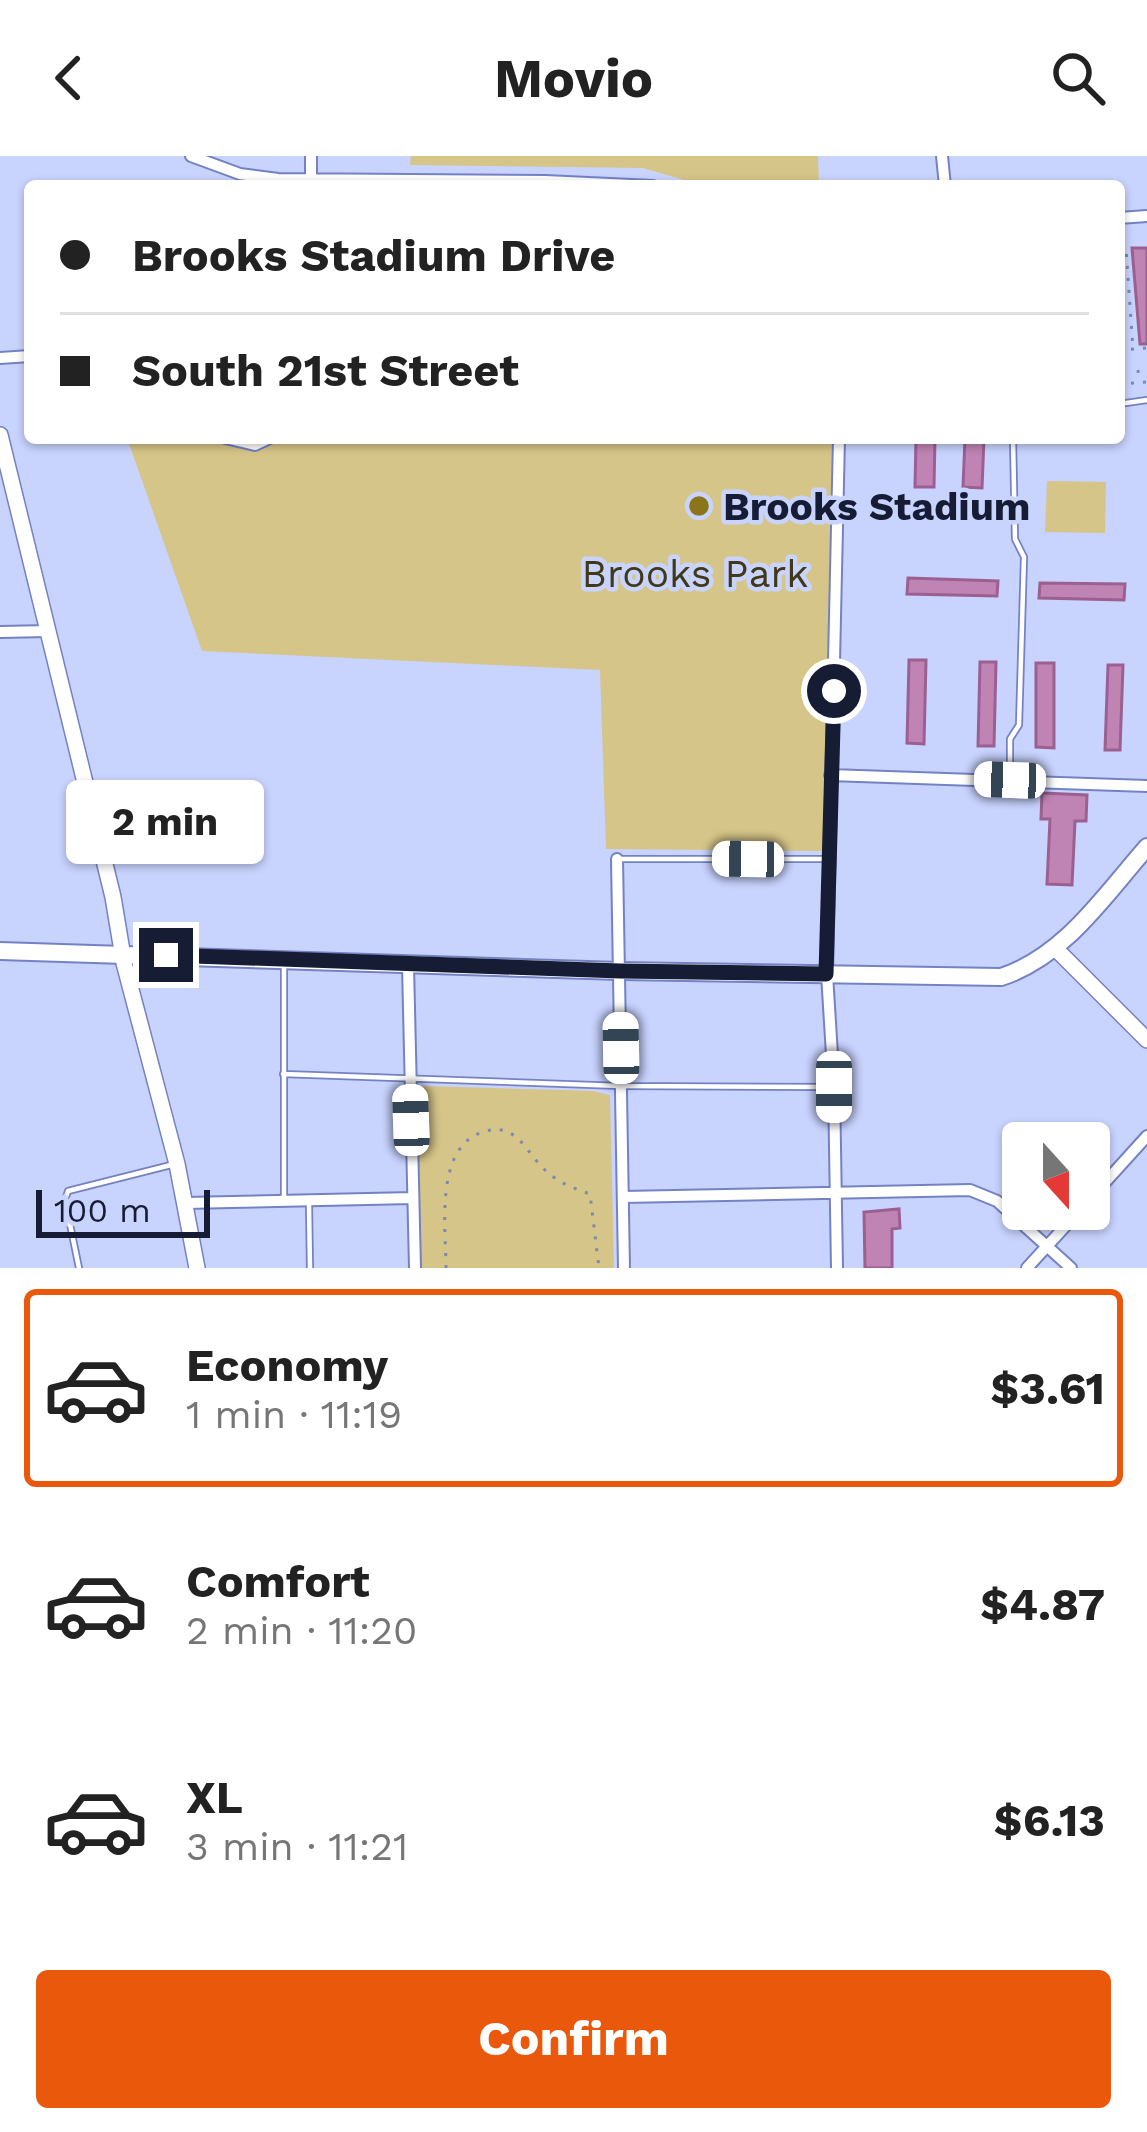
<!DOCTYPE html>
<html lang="en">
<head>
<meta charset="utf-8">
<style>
  body { margin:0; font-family:"Work Sans",sans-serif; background:#f2f2f2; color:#222; height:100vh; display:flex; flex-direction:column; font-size:45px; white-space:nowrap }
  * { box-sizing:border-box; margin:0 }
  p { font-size:39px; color:#767676 }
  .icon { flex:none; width:66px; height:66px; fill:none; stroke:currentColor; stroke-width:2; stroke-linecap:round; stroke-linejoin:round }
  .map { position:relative; height:1112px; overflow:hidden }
  .side { display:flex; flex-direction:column; background:#fff; flex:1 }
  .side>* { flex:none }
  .banner { position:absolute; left:24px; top:24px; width:1101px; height:264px; border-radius:12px; box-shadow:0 3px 9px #0004; display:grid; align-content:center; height:264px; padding:0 36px; background:#fff }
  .needle { width:78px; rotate:159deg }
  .tools { position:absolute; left:1002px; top:966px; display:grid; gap:24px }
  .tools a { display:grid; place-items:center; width:108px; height:108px; border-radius:12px; background:#fff; box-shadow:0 3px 9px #0004; font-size:60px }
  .scale { position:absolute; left:36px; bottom:30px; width:174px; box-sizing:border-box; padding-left:12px; border:6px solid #171c35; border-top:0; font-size:33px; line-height:42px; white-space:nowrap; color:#171c35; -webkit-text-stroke:9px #c8d3fe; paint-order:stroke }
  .end { position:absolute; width:54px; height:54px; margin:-27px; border:15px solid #171c35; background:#fff; box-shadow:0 0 0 6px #fff }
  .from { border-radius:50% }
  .bubble { position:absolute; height:84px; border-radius:12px; background:#fff; box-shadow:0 3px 9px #0004; font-size:39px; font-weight:700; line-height:84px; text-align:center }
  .car { position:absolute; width:36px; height:72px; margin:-36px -18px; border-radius:15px; box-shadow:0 0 9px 3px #0007; background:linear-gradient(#fff 24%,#345 0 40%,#fff 0 76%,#345 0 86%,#fff 0) }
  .banner b { display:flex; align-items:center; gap:42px; height:114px; font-size:45px }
  .banner b+b { border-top:3px solid #e0e0e0 }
  .banner i { width:30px; height:30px; background:#222 }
  ul { padding:21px 0 0; list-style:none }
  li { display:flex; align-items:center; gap:36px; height:198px; margin:0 24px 18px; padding:0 12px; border:6px solid transparent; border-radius:12px }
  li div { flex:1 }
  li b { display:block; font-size:45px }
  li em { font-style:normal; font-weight:700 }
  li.on { border-color:#ea580c }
  li>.icon { width:108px; height:108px; stroke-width:1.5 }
  .action { display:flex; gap:24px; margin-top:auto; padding:24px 36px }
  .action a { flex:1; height:138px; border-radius:12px; background:#ea580c; color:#fff; font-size:48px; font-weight:700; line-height:138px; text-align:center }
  header { display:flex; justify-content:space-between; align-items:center; height:156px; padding:0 36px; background:#fff; font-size:54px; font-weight:700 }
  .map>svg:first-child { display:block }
</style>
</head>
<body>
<header><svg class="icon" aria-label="back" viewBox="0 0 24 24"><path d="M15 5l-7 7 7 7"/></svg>Movio<svg class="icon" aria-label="search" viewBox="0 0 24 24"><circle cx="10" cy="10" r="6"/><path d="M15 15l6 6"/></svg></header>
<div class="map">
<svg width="1147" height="1112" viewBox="0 0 1147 1112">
  <rect width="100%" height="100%" fill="#c8d3fe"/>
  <!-- green -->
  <path fill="#d6c588" d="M411 0H818L819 30H705L643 12 410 9Z
    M127 282H833L823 695 606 693 600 514 202 495Z
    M1047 325 1106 326 1105 377 1045 376Z
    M424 930 593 935 610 939 614 1112H421L416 945Z"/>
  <!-- building -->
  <path fill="#c084b4" stroke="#9b6090" stroke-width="3" d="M1132 92H1147V188H1140Z
    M916 282H935L934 331H915Z
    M965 282H984L982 332 963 331Z
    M908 422 998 425 997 440 907 438Z
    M1040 427 1125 428 1124 444 1039 442Z
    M909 504H926L924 588 907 587Z
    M980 506H996L994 590H978Z
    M1036 507H1054V592L1036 591Z
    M1108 509H1123L1120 594H1105Z
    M1042 637 1087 639 1086 665H1075L1072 729 1047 728 1050 663H1041Z
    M899 1053 900 1072 892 1073V1112H865L864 1056Z"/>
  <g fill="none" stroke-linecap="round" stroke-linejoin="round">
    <!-- lane casing -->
    <g stroke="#7482c3" stroke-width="8">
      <path id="lane" d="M1119 248 1147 244
        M1010 624V583L1019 569 1024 401 1015 383 1013 282
        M617 703H827
        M283 918 621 930 834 931
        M284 1043V810
        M309 1049 310 1112
        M79 1112 65 1044 68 1035 171 1009"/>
    </g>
    <!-- street casing -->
    <g stroke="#7482c3" stroke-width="14">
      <path id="street" d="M191 0 240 18 278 23 545 25 653 30
        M942 0 945 30
        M311 27V0
        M1119 62 1147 60
        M0 202 30 200
        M225 282 255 289 270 282
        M0 476 49 475
        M830 619 1147 630
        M617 703 624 1112
        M408 809 415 1112
        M623 1041 970 1034 997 1045 1071 1112
        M1089 1044 1147 980
        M185 1047 413 1042
        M837 1112 834 931 827 818 839 282
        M1027 1112 1081 1053"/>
    </g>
    <!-- secondary casing -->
    <g stroke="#7482c3" stroke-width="18">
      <path id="secondary" d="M0 279 113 741 124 807 177 1008 197 1112
        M1055 792 1147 884"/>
    </g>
    <!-- primary casing -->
    <g stroke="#7482c3" stroke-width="20">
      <path id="primary" d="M0 795 620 815 1001 821C1064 801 1104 740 1147 691"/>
    </g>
    <!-- path -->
    <path stroke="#8088ac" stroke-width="3" stroke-dasharray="3 9" stroke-linecap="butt" d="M1119 93H1126L1133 193
      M1119 194 1147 192
      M1138 214 1139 225
      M1122 215 1123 226
      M1119 228 1147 226
      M446 1112C446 1073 434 991 483 976 492 973 500 972 510 977 523 984 531 1000 542 1011 555 1025 572 1032 590 1038L599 1112"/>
    <!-- lane -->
    <use href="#lane" stroke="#fff" stroke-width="4.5"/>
    <!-- street -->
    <use href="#street" stroke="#fff" stroke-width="10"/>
    <!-- secondary -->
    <use href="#secondary" stroke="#fff" stroke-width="15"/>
    <!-- primary -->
    <use href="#primary" stroke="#fff" stroke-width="16"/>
  </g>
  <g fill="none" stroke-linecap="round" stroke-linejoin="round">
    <!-- route -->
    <path stroke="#171c35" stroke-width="15" d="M166 799 620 815 826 818 834 535"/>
  </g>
  <!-- markers -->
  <circle fill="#8c7418" stroke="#c8d3fe" stroke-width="4.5" cx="699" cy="350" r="12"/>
  <g text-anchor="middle" stroke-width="9" stroke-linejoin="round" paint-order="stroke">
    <!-- poi labels -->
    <g font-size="39" font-weight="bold" fill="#171c35" stroke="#c8d3fe" text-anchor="start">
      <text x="723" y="364">Brooks Stadium</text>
    </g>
    <!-- park labels -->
    <g font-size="39" fill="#413817" stroke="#c8d3fe">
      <text x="695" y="431">Brooks Park</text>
    </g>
  </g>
</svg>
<div class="tools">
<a><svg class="needle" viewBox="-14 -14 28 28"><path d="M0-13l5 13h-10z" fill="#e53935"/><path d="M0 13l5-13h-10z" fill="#767676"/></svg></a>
</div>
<div class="scale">100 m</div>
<i class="end from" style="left:834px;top:535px"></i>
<i class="end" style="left:166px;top:799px"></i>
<div class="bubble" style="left:66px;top:624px;width:198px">2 min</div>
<i class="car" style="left:1010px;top:624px;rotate:272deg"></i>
<i class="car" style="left:748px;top:703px;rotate:271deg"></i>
<i class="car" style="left:621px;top:892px;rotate:359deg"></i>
<i class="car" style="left:834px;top:931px;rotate:180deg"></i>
<i class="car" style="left:411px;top:964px;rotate:358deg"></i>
<div class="banner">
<b><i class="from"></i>Brooks Stadium Drive</b>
<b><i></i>South 21st Street</b>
</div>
</div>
<section class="side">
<ul>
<li class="on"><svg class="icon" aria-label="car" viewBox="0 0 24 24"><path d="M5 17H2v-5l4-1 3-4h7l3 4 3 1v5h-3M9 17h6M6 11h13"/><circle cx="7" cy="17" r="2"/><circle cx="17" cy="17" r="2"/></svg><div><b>Economy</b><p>1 min · 11:19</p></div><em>$3.61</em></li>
<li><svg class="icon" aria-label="car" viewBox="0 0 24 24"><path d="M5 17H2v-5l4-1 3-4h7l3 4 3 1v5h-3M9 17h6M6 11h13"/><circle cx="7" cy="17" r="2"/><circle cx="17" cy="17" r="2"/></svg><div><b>Comfort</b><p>2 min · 11:20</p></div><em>$4.87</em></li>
<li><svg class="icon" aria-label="car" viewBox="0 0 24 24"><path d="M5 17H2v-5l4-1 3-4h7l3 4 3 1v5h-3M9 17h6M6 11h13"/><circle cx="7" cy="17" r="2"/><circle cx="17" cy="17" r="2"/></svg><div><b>XL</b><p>3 min · 11:21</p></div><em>$6.13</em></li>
</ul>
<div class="action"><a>Confirm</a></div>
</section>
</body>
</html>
